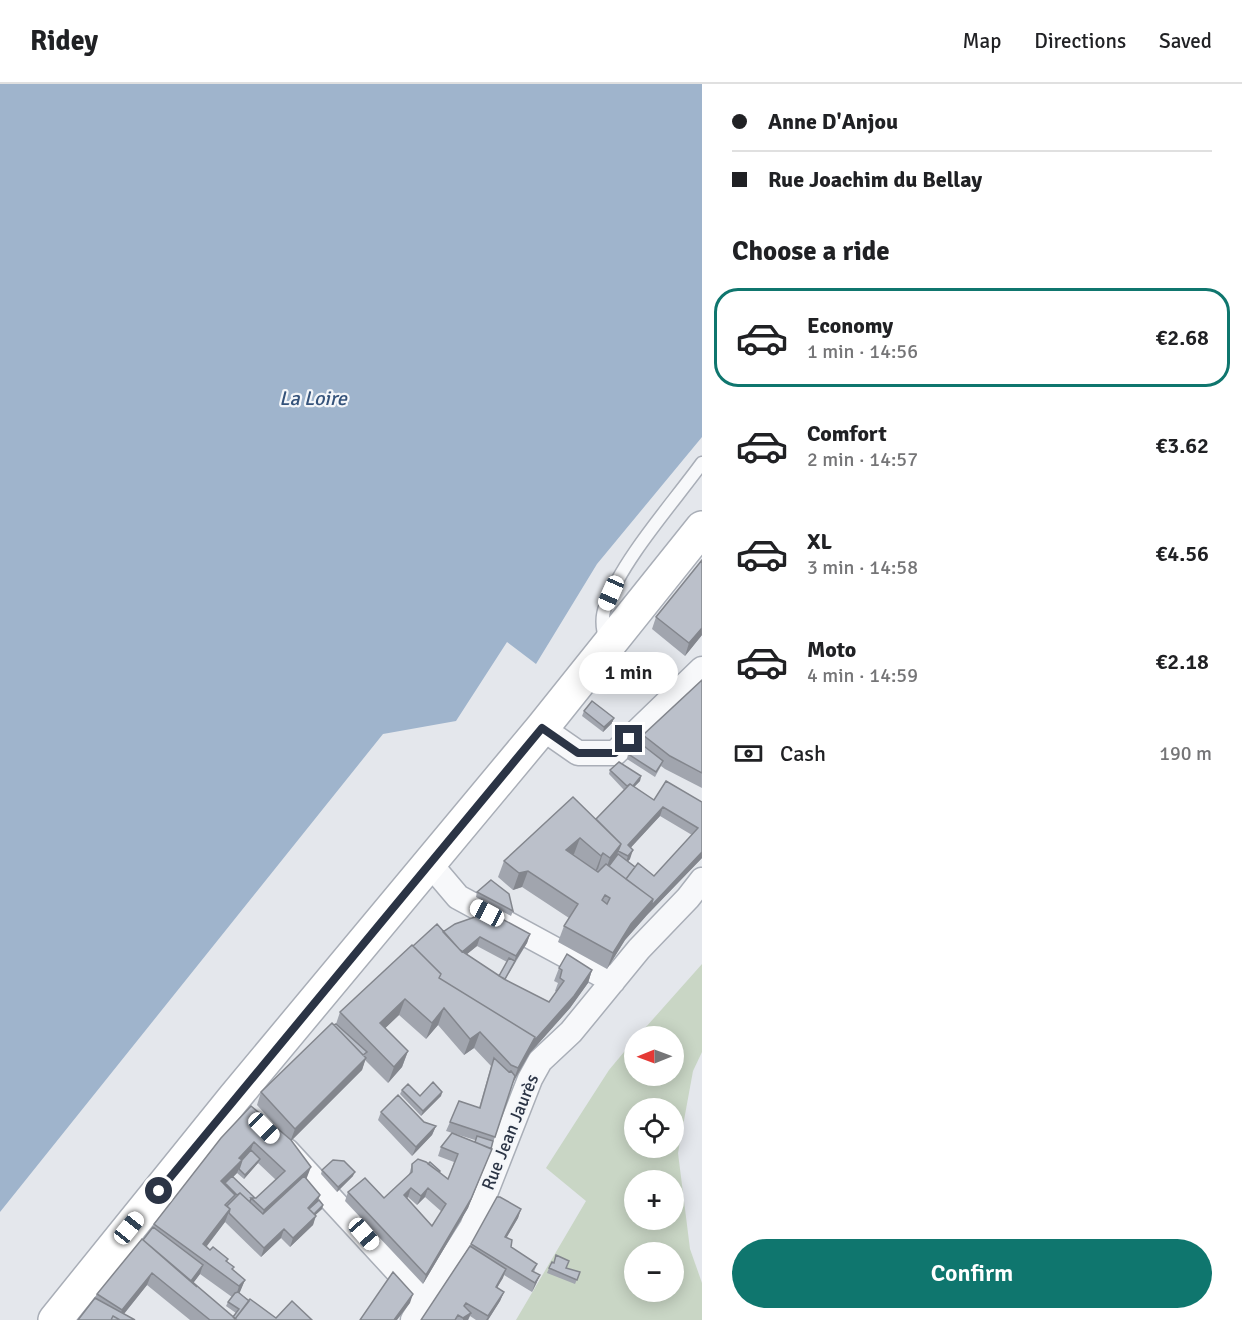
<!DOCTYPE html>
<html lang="en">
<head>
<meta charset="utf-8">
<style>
  body { margin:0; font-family:Signika,sans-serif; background:#f2f2f2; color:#202124; height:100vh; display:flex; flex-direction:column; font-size:22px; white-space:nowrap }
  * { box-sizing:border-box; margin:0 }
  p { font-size:20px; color:#757577 }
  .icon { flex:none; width:33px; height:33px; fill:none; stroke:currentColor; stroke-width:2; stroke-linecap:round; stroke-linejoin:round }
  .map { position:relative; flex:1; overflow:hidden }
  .side { display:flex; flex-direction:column; background:#fff; width:540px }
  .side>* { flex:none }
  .guide { display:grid; align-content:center; height:132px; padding:0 30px; background:#fff }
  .needle { width:39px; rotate:269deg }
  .tools { position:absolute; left:624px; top:942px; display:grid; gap:12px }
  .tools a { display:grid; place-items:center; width:60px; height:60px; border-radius:50%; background:#fff; box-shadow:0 3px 15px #0003; font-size:30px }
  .end { position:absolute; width:27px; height:27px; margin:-14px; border:8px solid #2b3445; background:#fff; box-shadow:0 0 0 3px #fff }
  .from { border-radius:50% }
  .bubble { position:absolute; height:42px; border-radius:21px; background:#fff; box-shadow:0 3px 15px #0003; font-size:20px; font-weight:600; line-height:42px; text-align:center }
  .car { position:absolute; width:18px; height:36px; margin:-18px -9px; border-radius:8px; box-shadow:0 0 4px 2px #0007; background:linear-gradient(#fff 24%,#345 0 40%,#fff 0 76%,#345 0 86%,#fff 0) }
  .guide b { display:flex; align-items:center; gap:21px; height:57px; font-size:22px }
  .guide b+b { border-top:2px solid #e0e0e0 }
  .guide i { width:15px; height:15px; background:#202124 }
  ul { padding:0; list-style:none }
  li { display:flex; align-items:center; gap:18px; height:99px; margin:0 12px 9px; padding:0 18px; border:3px solid transparent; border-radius:24px }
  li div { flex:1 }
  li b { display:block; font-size:22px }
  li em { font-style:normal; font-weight:600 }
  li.on { border-color:#0f766e }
  li>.icon { width:54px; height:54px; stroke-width:1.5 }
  h2 { padding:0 30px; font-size:27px; line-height:72px }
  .pay { display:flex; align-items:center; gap:15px; height:66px; padding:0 30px; font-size:22px }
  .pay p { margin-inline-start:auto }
  .button { display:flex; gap:12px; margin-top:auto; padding:12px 30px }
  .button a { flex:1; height:69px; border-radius:36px; background:#0f766e; color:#fff; font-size:24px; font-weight:600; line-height:69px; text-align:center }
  header { display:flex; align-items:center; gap:36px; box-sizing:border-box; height:84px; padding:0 30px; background:#fff; border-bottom:2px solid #e0e0e0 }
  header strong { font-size:28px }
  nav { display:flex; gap:33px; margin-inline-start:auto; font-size:21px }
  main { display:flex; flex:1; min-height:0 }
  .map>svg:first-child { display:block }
</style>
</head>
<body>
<header>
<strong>Ridey</strong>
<nav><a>Map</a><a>Directions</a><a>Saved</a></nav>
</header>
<main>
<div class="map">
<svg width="702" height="1236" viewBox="0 0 702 1236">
  <rect width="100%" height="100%" fill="#e4e7ec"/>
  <!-- green -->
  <path fill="#c9d6c5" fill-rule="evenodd" d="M702 880V968L693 987 678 1069 690 1165 702 1199V1236H516L586 1117 546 1084 609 986 634 956V992H674V952H638ZM634 1024H674V1064H634ZM634 1096H674V1136H634ZM634 1168H674V1208H634Z"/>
  <!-- water -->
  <path fill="#9fb4cc" d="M0 0H702V353L597 480 536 580 507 558 456 637 383 650 0 1128Z"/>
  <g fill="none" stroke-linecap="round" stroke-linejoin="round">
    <!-- service casing -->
    <g stroke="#a9aeb7" stroke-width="15">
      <path id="service" d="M606 557C602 545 601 532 606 521 622 476 673 419 702 379"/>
    </g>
    <!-- minor casing -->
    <g stroke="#a9aeb7" stroke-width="27">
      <path id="minor" d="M542 644 578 669H615L702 585
        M430 780 458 813 613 897
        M287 1067 425 1217
        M413 1236 472 1143 530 995 540 977 571 948 639 865 688 814 702 796"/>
    </g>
    <!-- secondary casing -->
    <g stroke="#a9aeb7" stroke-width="36">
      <path id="secondary" d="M55 1236 234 1014 542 644 702 444"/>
    </g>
    <!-- service -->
    <use href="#service" stroke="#f7f8fa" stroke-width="12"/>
    <!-- minor -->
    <use href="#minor" stroke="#f7f8fa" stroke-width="24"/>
    <!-- secondary -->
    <use href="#secondary" stroke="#fff" stroke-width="33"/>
  </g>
  <!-- wall -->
  <path fill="#a1a5ae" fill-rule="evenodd" d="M656 533 702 551 685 572 652 545Z
    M702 596V704L665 685 661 682 655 693 627 675 628 670 640 659 643 651Z
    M584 627 614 634 612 639 603 648 582 632Z
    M610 686 641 692 640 697 634 703 654 716 702 718V774L647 831 625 856 607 885 558 858 564 842 569 834 522 803 513 806 498 793 504 777 596 735 624 706 609 690ZM660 732 692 751 654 792 635 783 628 777 630 775 631 763Z
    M477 808 513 827 511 832 476 813Z
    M443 848 530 850 527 859 505 896 549 918 557 908 555 907 558 899 554 897 559 884 592 886 588 899 570 924 530 969 513 999 495 1053 468 1124 423 1200 345 1117 348 1108 384 1114 409 1091 412 1080 439 1088 448 1095 454 1078 438 1072 441 1063 475 1058V1056L446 1047 450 1038 479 1024 491 982 474 964 464 971 438 941 426 955 399 931 385 944 408 967 402 983 388 999 365 976 362 986 291 1057 306 1095 319 1116 323 1121 322 1125 315 1131 313 1141 290 1163 281 1154 261 1173 225 1138 207 1162 210 1166 228 1175 227 1178 232 1186 245 1196 239 1209 276 1234 312 1236H190L147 1201 124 1230 95 1214 97 1210 153 1144 154 1140 221 1054 282 1049 257 1021 261 1008 336 940 340 928 413 862ZM477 862 507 878 499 892 467 870ZM258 1079 276 1096 256 1114H255L233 1093 237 1089 244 1095ZM408 1113 417 1121 425 1113 442 1128 432 1142 407 1114ZM200 1190 232 1213 228 1218 226 1222 236 1229 233 1233 193 1199Z
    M402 1006 420 1012 442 1008 441 1012 421 1032 400 1010Z
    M381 1028 424 1038 436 1042 432 1051 412 1072 378 1036Z
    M322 1086 353 1092 337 1108 321 1090Z
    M521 1125 518 1134 507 1153 511 1163 537 1180 534 1188 540 1191 536 1200 532 1208 504 1191 497 1204 504 1208 500 1217 488 1236H476L470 1232 468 1236H421L471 1160Z
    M556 1171 566 1184 580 1188 575 1200 547 1189 549 1184 554 1179Z"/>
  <!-- shaded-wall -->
  <path fill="#83868d" d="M702 544V551L685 572 689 559Z
    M614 634 612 639 603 648 604 643Z
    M641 692 640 697 628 709 629 705Z
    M663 723 660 732 625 770 628 761Z
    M580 754 574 770 560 782 566 766Z
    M621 760 615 776 604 790 610 774Z
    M633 766 630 775 625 781 628 772Z
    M702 768V774L647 831 625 856 607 885 613 869 631 840 653 815Z
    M603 769 598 785 595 788 601 772Z
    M528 787 522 803 513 806 519 789Z
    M530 850 527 859 513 881 516 872Z
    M480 853 477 862 456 879 459 870Z
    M592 886 588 899 570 924 530 969 512 1000 518 984 535 953Z
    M405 915 399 931 374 955 380 939Z
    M444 924 438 941 426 955 432 939Z
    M480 948 474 964 464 971 470 955Z
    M408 967 402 983 388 999 394 983Z
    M366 974 362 986 290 1058 295 1045Z
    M442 1008 441 1012 421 1032 423 1027Z
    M436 1042 432 1051 412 1072 416 1063Z
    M254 1058 249 1071 241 1080 237 1089 226 1100 225 1099 224 1102 221 1097 239 1074Z
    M492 1065 468 1124 423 1200 426 1191Z
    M260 1075 258 1079 244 1095 245 1091Z
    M311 1083 306 1096 259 1139 264 1126Z
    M355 1088 353 1092 337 1108 338 1103Z
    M411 1104 408 1113 401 1120 404 1111Z
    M428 1104 425 1113 417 1121 421 1112Z
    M320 1111 317 1120 308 1129V1124Z
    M323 1121 322 1125 309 1137 311 1133Z
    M230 1125 225 1138 199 1172 203 1160Z
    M521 1125 518 1134 502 1161 505 1153Z
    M316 1132 313 1141 290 1163 293 1154Z
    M284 1145 281 1154 261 1173 264 1164Z
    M203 1181 200 1190 191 1202V1197Z
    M506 1185 503 1194 492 1212 496 1203Z
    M152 1189 147 1201 119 1236H118L122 1226Z
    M540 1191 536 1200 532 1208 535 1199Z
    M245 1196 240 1208 235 1215 239 1202Z
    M504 1208 500 1217 488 1236H486Z
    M413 1210 410 1219 397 1236H394Z
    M471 1229 468 1236H463V1234Z"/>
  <!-- building -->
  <path fill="#bbc0ca" stroke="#83868d" stroke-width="1.5" fill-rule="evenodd" d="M702 476V544L689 559 656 533Z
    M702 596V689L670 672 643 651Z
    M592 617 614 634 604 643 584 627Z
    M640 659 663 677 656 688 628 670Z
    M619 678 641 692 633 702 630 700 627 702 610 686Z
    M666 697 702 718V768L651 822 653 815 626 795 638 779 654 792 698 744 663 723 628 761 633 766 628 772 618 767 621 760 596 735 630 700 654 716Z
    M573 713 621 760 610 774 603 769 601 772 580 754 566 766 598 788 606 780 653 815 631 840 613 869 564 842 578 820 528 787 519 789 504 777ZM605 811 610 814 607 820 602 816Z
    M618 770 635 783 626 795 609 782Z
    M491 796 509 810 513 827 477 808Z
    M489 828 530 850 516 872 480 853 462 868 443 848 455 840Z
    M437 840 460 866 504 895 549 918 564 897 560 894 562 886 559 884 567 870 592 886 574 912 534 957 535 953 439 894 441 890 413 862Z
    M412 861 441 890 439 894 535 953 518 984 511 981 480 948 470 955 444 924 432 939 405 915 380 939 408 967 394 983 340 928Z
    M509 874 515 877 505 895 499 892Z
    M332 939 366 974 295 1045 261 1008Z
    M336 940 367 968 363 971 334 941Z
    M494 974 509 988 511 987 515 992 495 1053 450 1038 459 1017 480 1024Z
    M433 998 442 1008 423 1027 402 1006 408 1000 420 1012Z
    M398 1011 424 1038 436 1042 416 1063 381 1028Z
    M251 1022 291 1056 311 1083 264 1126 251 1114H256L285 1087 254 1058 239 1074 242 1076 221 1097 235 1111 225 1121 230 1125 203 1160 210 1166 213 1163 228 1175 226 1177 234 1183 232 1185 245 1196 239 1202 154 1140 221 1054Z
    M452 1049 492 1065 471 1115 426 1191 348 1108 365 1094 384 1114 412 1088V1080L418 1075 426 1078 448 1095 458 1070 441 1063ZM411 1104 421 1112 428 1104 446 1120 432 1142 404 1111Z
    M477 1052 493 1057 491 1065 475 1058Z
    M251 1066 260 1075 245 1091 239 1085 242 1076Z
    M333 1076 344 1077 355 1088 338 1103 322 1086Z
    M430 1078 440 1087 439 1088 428 1080Z
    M232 1092 255 1114H251L250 1118 240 1109 237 1111 225 1099Z
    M304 1092 320 1111 308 1124 316 1132 293 1154 284 1145 264 1164 229 1129 230 1125 227 1122 240 1109 263 1130Z
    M497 1113H500L521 1125 505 1153 512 1156 511 1163 537 1180 532 1187 540 1191 535 1199 471 1160Z
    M319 1116 323 1121 314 1130 309 1125Z
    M153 1143 203 1181 191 1197 197 1203 143 1156Z
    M142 1155 237 1236H210L152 1189 122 1226 97 1210Z
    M470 1162 506 1185 496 1203 504 1208 488 1232 466 1219 464 1222 471 1229 463 1234 458 1231 455 1236H421Z
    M556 1171 569 1177 566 1184 580 1188 577 1196 549 1184 552 1178 554 1179Z
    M393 1188 413 1210 394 1236H360Z
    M238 1208 249 1217 235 1235 233 1233 239 1225 228 1218 235 1209Z
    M95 1214 135 1236H120L113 1232 111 1236H78Z
    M250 1215 276 1234 292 1217 312 1236H237L235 1235Z
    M113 1232 120 1236H111Z"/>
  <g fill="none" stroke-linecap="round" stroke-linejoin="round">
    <!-- route -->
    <path stroke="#2b3445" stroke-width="8" d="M159 1107 542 644 578 669H615L629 655"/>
  </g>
  <g text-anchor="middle" stroke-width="4.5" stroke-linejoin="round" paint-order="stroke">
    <!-- street labels -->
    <g font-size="18" fill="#2b3445" stroke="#f4f6f9">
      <text transform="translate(510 1048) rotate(-68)" y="6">Rue Jean Jaurès</text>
    </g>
    <!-- water labels -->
    <g font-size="20" font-style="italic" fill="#34527a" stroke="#f4f6f9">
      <text x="313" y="321">La Loire</text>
    </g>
  </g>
</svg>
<div class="tools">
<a><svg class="needle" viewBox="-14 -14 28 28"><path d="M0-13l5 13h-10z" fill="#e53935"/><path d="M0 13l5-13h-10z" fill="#757577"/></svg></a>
<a><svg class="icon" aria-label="locate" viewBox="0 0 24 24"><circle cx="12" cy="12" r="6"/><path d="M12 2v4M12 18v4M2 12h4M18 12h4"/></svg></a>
<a>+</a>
<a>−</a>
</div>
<i class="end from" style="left:159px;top:1107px"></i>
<i class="end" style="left:629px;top:655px"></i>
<div class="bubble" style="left:579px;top:568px;width:99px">1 min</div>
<i class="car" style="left:611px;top:509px;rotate:204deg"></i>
<i class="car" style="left:487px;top:829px;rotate:298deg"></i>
<i class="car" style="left:264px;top:1044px;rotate:135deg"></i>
<i class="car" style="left:129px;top:1144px;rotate:39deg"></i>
<i class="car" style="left:364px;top:1150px;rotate:139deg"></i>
</div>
<section class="side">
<div class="guide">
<b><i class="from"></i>Anne D'Anjou</b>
<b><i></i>Rue Joachim du Bellay</b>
</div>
<h2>Choose a ride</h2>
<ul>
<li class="on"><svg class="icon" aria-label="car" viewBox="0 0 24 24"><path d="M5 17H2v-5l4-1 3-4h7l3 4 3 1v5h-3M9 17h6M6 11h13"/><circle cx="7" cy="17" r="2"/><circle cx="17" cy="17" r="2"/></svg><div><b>Economy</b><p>1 min · 14:56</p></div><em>€2.68</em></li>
<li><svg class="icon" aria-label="car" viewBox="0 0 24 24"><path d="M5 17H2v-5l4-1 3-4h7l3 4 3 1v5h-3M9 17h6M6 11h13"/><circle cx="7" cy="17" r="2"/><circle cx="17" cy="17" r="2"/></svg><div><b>Comfort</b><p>2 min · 14:57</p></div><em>€3.62</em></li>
<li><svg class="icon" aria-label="car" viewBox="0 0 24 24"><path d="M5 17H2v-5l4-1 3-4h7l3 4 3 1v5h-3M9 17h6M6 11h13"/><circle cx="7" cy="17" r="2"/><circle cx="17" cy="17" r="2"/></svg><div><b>XL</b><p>3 min · 14:58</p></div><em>€4.56</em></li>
<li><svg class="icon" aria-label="car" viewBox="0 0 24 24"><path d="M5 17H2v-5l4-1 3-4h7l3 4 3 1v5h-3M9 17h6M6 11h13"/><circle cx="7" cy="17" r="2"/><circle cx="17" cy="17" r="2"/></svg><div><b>Moto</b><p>4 min · 14:59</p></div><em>€2.18</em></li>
</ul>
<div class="pay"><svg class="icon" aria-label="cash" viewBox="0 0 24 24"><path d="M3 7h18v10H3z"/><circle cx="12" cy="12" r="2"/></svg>Cash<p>190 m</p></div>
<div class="button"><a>Confirm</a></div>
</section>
</main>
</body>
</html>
